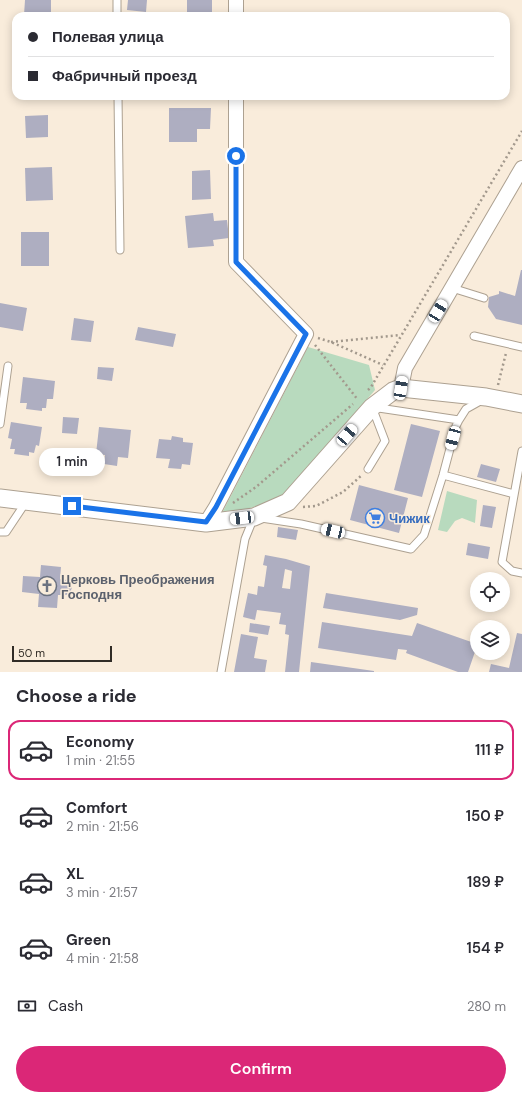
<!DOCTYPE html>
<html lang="en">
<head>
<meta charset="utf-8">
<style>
  body { margin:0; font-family:"DM Sans",sans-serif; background:#f7f7f7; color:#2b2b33; height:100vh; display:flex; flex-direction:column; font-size:15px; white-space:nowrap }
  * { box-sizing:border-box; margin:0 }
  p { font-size:13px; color:#7c7c81 }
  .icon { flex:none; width:22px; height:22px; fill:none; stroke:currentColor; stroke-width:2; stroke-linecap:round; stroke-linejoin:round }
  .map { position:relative; height:672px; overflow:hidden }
  .sheet { display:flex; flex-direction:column; background:#fff; flex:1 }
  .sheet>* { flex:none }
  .banner { position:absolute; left:12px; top:12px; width:498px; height:88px; border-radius:12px; box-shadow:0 2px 10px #0003; display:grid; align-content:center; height:88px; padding:0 16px; background:#fff }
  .controls { position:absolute; left:470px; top:572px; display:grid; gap:8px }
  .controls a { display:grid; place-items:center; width:40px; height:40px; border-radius:50%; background:#fff; box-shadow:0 2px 10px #0003; font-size:20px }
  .scale { position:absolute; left:12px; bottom:10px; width:100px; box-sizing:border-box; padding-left:4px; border:2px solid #312c26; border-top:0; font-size:11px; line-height:14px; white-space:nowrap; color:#312c26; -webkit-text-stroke:3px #f9ecdb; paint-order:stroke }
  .end { position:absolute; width:18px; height:18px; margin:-9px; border:5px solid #1a73e8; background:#fff; box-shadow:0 0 0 2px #fff }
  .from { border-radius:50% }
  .bubble { position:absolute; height:28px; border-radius:14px; background:#fff; box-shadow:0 2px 10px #0003; font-size:13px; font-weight:600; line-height:28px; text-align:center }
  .car { position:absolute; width:12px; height:24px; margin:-12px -6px; border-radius:5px; box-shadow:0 0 3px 1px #0007; background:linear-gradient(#fff 24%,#345 0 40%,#fff 0 76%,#345 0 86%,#fff 0) }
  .banner b { display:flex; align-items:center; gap:14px; height:38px; font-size:15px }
  .banner b+b { border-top:1px solid #e1e1e2 }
  .banner i { width:10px; height:10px; background:#2b2b33 }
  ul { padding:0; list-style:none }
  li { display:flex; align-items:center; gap:12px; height:60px; margin:0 8px 6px; padding:0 8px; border:2px solid transparent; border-radius:12px }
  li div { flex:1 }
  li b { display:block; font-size:15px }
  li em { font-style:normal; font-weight:600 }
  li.current { border-color:#db2777 }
  li>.icon { width:36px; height:36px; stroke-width:1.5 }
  h2 { padding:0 16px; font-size:18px; line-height:48px }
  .pay { display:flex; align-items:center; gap:10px; height:44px; padding:0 16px; font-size:15px }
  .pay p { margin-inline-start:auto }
  .action { display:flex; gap:8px; margin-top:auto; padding:8px 16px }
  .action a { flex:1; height:46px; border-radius:24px; background:#db2777; color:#fff; font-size:16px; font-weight:600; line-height:46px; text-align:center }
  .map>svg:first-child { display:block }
</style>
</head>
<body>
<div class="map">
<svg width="522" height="672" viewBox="0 0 522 672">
  <rect width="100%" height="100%" fill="#f9ecdb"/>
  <!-- green -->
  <path fill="#b8dabe" d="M308 347 369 365 375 390 283 498 220 517Z
    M447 491 477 500 475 523 462 518 455 521 447 532 438 530Z"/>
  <!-- building -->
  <path fill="#aeaec1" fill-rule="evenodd" d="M25 0H51V15H24Z
    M128 0H147L146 12 127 10Z
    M187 0H212V16H187Z
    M169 108H211L210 129H197V142H169Z
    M48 115V137L26 138 25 116Z
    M52 167 53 200 26 201 25 168Z
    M210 170 211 199 192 200V171Z
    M213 213 214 221 227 220 229 238 213 240 214 246 188 248 185 216Z
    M21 232H49V266H21Z
    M521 270H522V325L496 319 488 307 489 297 499 294V291L515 296Z
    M0 303 27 308 23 331 0 327Z
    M74 318 94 321 91 342 71 340Z
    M138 327 176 334 173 347 135 340Z
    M98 367 114 368 112 381 97 379Z
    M23 377 55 381 53 399H47L46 408H42V411L26 409 27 403H20Z
    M63 417 79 418 77 434 62 433Z
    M11 422 42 427 39 446 36 445 34 453 29 452V456L14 454 15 449H10L12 439 8 438Z
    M411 424 440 431 422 497 394 490Z
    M99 427 131 430 128 458 118 457 117 466 104 464 105 455 96 454Z
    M172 436 183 438V442L193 443 190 465 182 464 181 469 168 468 170 459 156 458 159 439 171 440Z
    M481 464 500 469 496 482 477 477Z
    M359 485 408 498 399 533 350 520Z
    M483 505 496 507 492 528 480 526Z
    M278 527 298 530 296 540 277 537Z
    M468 543 490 547 488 559 466 555Z
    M265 555 286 559 310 566 299 672H285L289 635 285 634 286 625 279 624 281 613 257 610 255 620 243 617 248 593 257 595 258 586 264 587 267 566 263 565ZM285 569 292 571 290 589 282 588Z
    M41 565 61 567 60 579 67 580 71 585 72 588 69 594 66 595H58L57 608 38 607 39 594 22 592 23 576 40 577Z
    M326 593 418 608 417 615 400 620 323 608Z
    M322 622 412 636 417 623 477 644V646L468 672H458L406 653 407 650 398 649 396 660 318 648Z
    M250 623 270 626 268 635 249 632Z
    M517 633 522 634V672H489L491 664 509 668Z
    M241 634 258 637 254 658 267 660 265 672H234Z
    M311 662 374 671V672H310Z"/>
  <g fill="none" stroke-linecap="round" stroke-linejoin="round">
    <!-- service casing -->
    <g stroke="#ada191" stroke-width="9">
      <path id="service" d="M117 0V16
        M118 96 120 250
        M452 288 484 298
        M474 336 522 347
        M0 424 8 366
        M522 451 502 562 512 571 522 573
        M368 469 385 441 372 407 459 420 466 409 482 400
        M443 475 514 494
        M0 532H6L26 502
        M221 672 245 539 254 517 301 524 411 549 424 535 443 475 456 426 459 420"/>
    </g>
    <!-- minor casing -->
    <g stroke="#ada191" stroke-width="16">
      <path id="minor" d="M236 0V16
        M401 388 405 368 522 168
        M206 523 216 507 306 334 236 262V96"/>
    </g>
    <!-- tertiary casing -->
    <g stroke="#ada191" stroke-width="19">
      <path id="tertiary" d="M0 498 206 523 254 517 288 502 372 407 393 391 401 388 486 397 522 404"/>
    </g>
    <!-- path -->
    <path stroke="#a3998d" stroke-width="2.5" stroke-dasharray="2 3" stroke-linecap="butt" d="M318 338 331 342 383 365
      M331 342 400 335
      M315 345 358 400
      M498 385 506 353
      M368 390 371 387 522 131
      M233 503 256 487 353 404
      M303 507 316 506 343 492 362 475"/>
    <!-- service -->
    <use href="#service" stroke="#fff" stroke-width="7"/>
    <!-- minor -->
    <use href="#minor" stroke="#fff" stroke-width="14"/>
    <!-- tertiary -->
    <use href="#tertiary" stroke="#fff" stroke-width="17"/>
  </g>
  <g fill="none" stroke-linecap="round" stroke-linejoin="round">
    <!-- route -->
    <path stroke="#1a73e8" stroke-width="5" d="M72 506 206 522 216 507 306 334 236 262V156"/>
  </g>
  <!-- icons -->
  <defs>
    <g id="supermarket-ring" transform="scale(1)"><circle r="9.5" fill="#f9ecdb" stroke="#3f7fe0" stroke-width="1.5"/><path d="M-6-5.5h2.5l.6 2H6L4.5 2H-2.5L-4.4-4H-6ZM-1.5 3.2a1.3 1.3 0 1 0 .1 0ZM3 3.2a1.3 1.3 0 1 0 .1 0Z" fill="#3f7fe0"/></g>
    <g id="church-ring" transform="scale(1)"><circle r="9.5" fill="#f9ecdb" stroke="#6b7280" stroke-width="1.5"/><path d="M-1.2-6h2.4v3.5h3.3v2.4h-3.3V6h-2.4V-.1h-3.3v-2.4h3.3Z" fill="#6b7280"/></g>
  </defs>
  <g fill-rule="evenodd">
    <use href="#supermarket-ring" x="375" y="518"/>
    <use href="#church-ring" x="47" y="586"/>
  </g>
  <g text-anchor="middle" stroke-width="3" stroke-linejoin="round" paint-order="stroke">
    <!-- shop labels -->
    <g font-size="13" font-weight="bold" fill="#366cbe" stroke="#f9ecdb" text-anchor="start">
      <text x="389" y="523">Чижик</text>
    </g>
    <!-- worship labels -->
    <g font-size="13" font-weight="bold" fill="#5b616d" stroke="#f9ecdb" text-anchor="start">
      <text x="61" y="584">Церковь Преображения<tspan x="61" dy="15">Господня</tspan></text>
    </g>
  </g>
</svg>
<div class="controls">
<a><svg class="icon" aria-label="locate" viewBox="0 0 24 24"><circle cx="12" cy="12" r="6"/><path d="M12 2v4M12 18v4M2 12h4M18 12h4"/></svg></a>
<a><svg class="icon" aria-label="layers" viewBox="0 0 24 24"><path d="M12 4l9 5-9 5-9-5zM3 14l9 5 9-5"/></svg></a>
</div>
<div class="scale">50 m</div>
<i class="end from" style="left:236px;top:156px"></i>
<i class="end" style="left:72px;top:506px"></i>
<div class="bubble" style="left:39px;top:448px;width:66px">1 min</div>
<i class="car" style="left:438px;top:311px;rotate:31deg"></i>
<i class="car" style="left:401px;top:388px;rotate:9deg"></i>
<i class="car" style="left:347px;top:435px;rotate:41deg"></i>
<i class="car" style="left:453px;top:438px;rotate:195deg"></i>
<i class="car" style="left:242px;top:518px;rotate:263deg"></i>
<i class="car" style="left:333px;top:531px;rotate:283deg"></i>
<div class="banner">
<b><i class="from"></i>Полевая улица</b>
<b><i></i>Фабричный проезд</b>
</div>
</div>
<section class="sheet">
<h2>Choose a ride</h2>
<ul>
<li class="current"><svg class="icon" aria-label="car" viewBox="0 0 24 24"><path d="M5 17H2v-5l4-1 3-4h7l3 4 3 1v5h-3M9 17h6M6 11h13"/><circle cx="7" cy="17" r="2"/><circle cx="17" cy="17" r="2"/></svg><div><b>Economy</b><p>1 min · 21:55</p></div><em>111 ₽</em></li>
<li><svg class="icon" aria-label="car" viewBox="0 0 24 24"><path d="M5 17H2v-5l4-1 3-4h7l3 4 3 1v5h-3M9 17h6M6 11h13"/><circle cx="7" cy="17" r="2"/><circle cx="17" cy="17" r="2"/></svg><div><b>Comfort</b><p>2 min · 21:56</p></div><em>150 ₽</em></li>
<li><svg class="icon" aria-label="car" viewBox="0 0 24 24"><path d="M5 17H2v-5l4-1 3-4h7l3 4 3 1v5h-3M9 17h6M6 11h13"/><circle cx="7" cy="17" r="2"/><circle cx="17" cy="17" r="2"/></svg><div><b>XL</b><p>3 min · 21:57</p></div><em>189 ₽</em></li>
<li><svg class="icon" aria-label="car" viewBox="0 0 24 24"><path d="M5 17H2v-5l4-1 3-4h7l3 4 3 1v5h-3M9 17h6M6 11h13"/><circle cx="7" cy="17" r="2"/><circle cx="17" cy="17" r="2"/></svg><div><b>Green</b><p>4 min · 21:58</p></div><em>154 ₽</em></li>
</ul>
<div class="pay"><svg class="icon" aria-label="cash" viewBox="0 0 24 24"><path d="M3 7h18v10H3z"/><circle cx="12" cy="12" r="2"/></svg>Cash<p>280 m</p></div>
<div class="action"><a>Confirm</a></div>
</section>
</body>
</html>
